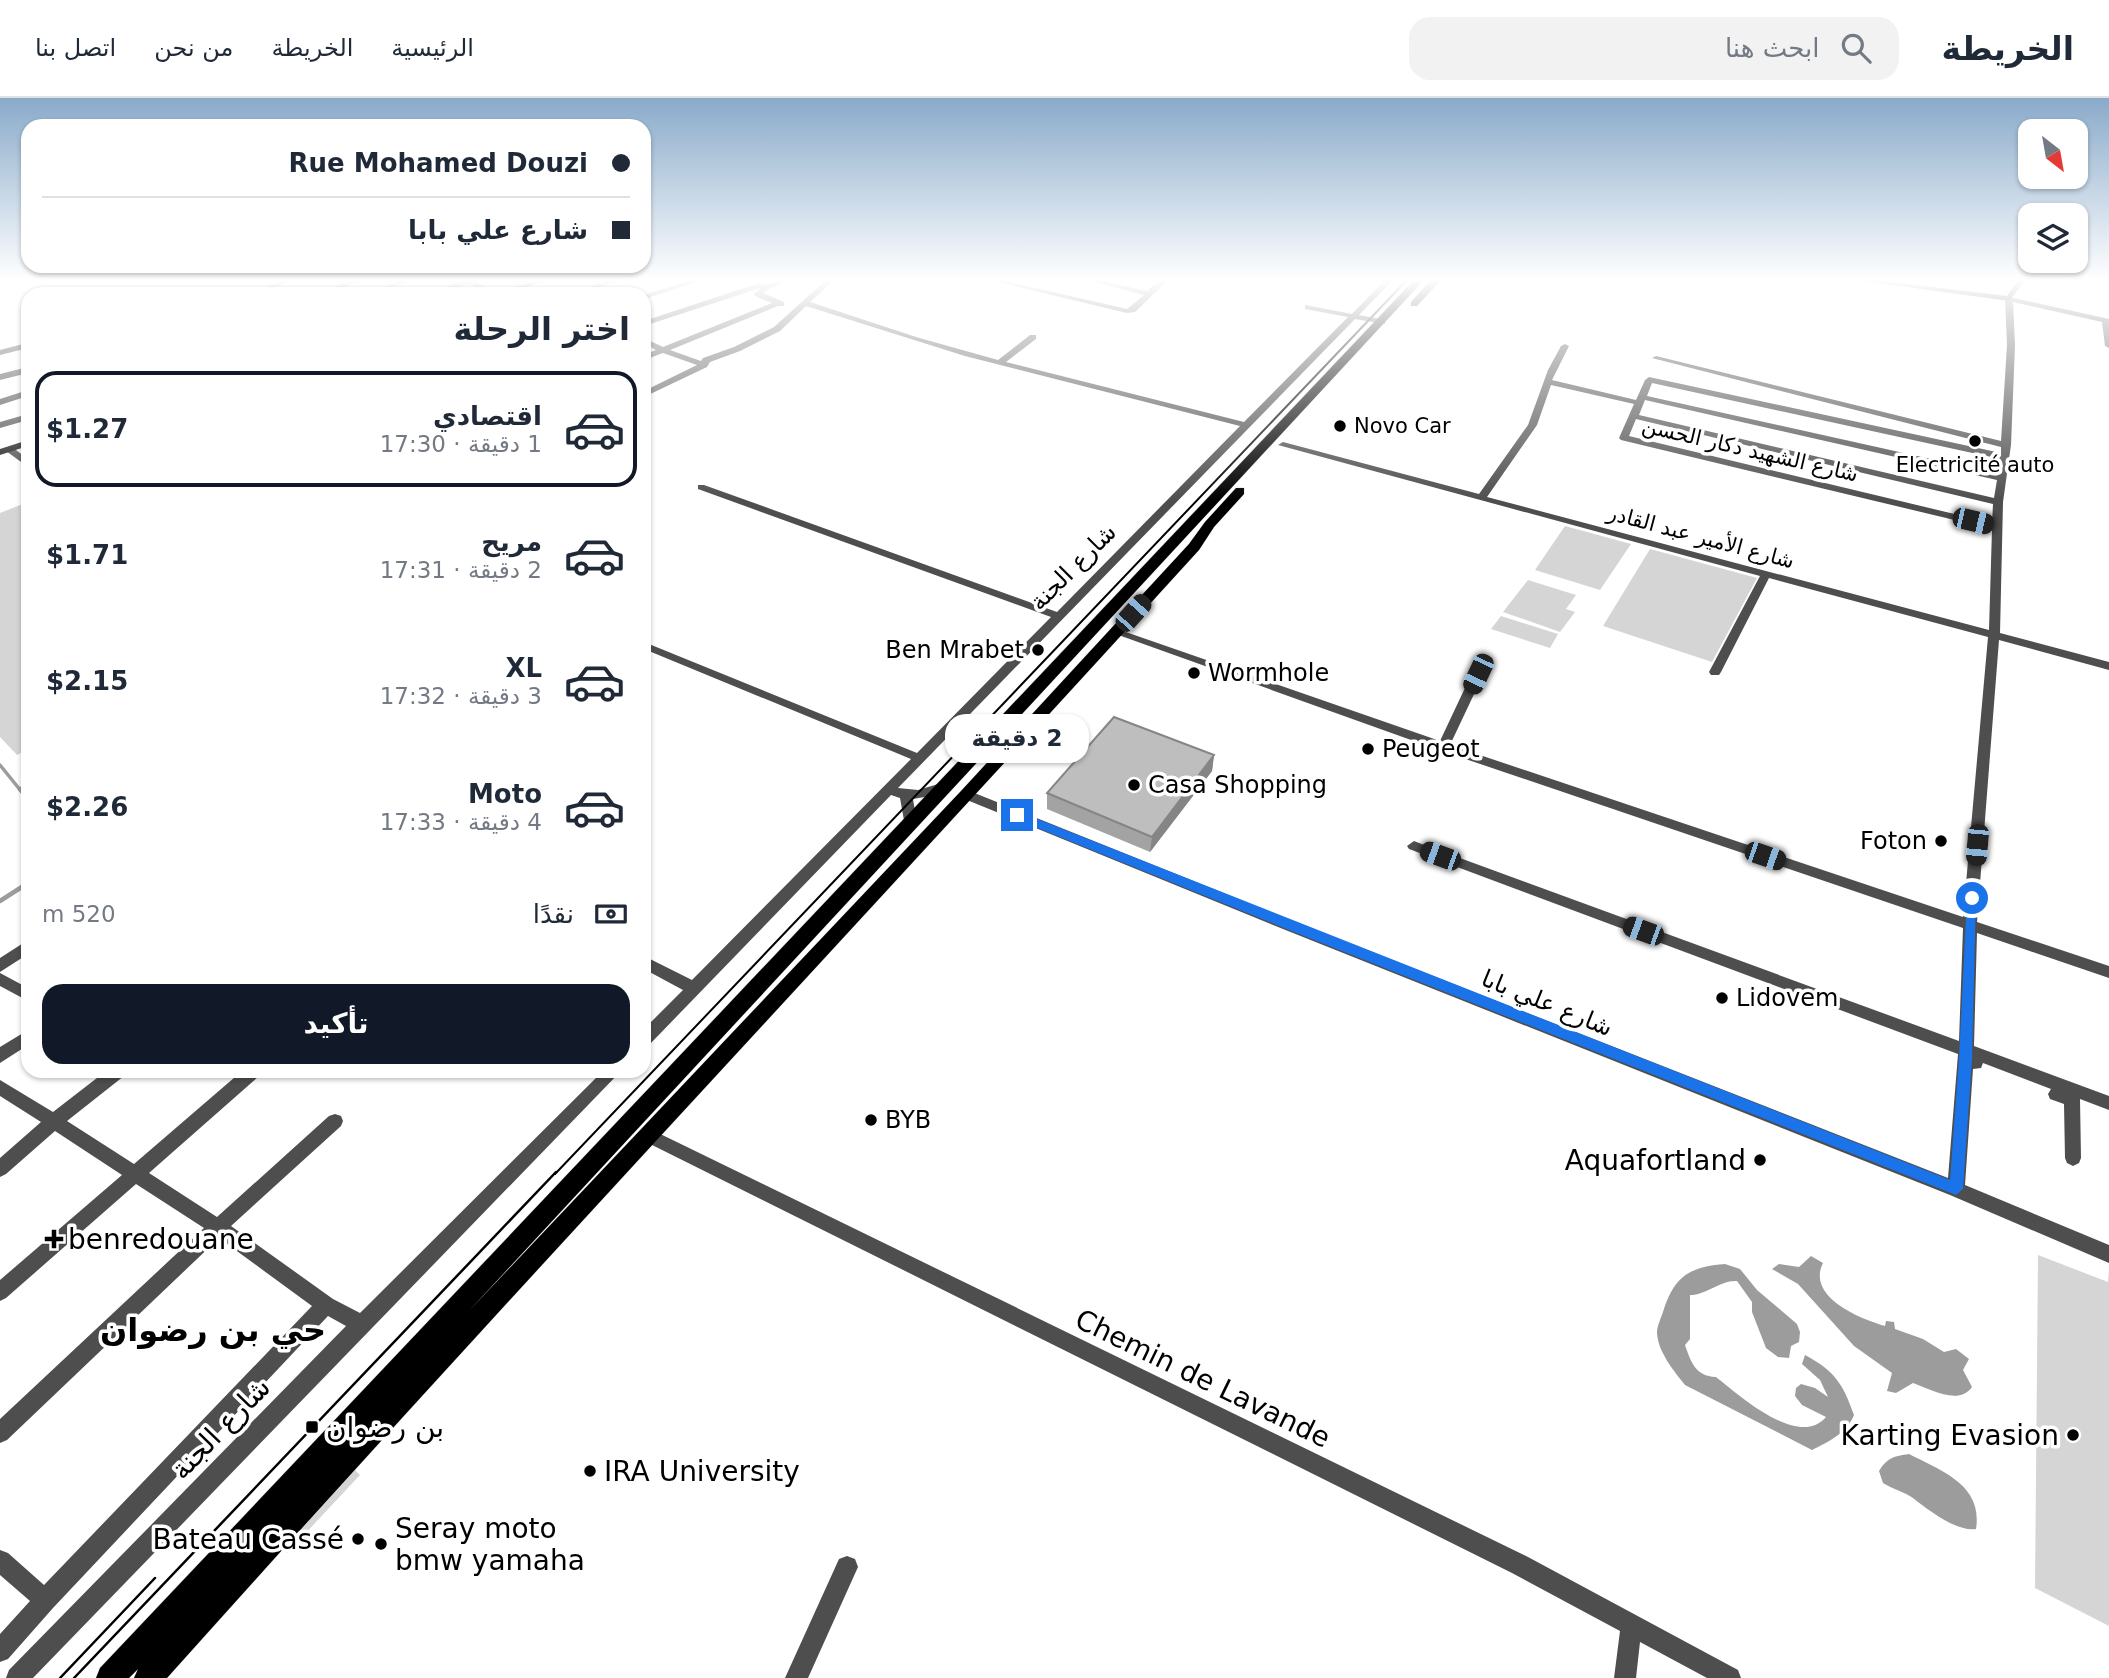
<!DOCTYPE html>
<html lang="ar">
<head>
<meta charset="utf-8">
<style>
  body { margin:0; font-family:"DejaVu Sans",Vazirmatn,sans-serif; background:#f2f2f3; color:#1f2937; direction:rtl; height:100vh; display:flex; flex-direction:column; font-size:26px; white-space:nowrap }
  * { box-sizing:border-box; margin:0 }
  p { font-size:23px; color:#747a83 }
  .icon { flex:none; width:38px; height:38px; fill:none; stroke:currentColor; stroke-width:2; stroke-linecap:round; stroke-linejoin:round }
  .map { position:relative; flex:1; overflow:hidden; direction:ltr }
  .panel { position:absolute; left:21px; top:189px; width:630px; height:791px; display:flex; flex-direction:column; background:#fff; border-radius:21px; box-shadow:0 2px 5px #0004; direction:rtl }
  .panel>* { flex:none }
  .top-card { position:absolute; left:21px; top:21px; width:630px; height:154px; border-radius:21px; box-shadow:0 2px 5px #0004; direction:rtl; display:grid; align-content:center; height:154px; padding:0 21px; background:#fff }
  .needle { width:46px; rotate:149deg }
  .buttons { position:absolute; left:2018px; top:21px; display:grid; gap:14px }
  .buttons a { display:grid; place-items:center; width:70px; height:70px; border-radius:14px; background:#fff; box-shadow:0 2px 5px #0004; font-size:35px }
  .end { position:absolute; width:32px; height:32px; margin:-16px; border:9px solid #1a73e8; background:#fff; box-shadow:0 0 0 4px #fff }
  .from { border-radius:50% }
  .bubble { position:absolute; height:49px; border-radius:21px; background:#fff; box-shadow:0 2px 5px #0004; font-size:23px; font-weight:700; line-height:49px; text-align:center; direction:rtl }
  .car { position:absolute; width:21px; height:42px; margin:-21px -10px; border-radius:9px; box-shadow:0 0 5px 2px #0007; background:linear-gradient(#222 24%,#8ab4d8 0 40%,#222 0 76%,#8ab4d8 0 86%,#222 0) }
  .top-card b { display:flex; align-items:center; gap:24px; height:66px; font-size:26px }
  .top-card b+b { border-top:2px solid #e0e1e3 }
  .top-card i { width:18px; height:18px; background:#1f2937 }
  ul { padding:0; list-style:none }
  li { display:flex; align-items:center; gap:21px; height:116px; margin:0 14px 10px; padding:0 7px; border:4px solid transparent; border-radius:21px }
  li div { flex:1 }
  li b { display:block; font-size:26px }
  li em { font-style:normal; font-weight:700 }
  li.selected { border-color:#111827 }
  li>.icon { width:63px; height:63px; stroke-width:1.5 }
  h2 { padding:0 21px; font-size:32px; line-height:84px }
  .pay { display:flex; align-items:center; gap:18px; height:77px; padding:0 21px; font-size:26px }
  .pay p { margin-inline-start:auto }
  .button { display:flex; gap:14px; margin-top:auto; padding:14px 21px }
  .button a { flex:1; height:80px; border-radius:21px; background:#111827; color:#fff; font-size:28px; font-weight:700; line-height:80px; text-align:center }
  header { display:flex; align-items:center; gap:42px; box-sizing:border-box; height:98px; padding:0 35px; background:#fff; border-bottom:2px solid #e0e1e3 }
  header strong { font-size:33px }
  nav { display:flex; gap:38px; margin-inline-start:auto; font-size:24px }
  .search { width:490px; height:63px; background:#f2f2f3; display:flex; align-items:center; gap:18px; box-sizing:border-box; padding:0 24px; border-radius:21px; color:#747a83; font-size:26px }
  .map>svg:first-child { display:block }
</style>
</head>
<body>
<header>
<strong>الخريطة</strong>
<div class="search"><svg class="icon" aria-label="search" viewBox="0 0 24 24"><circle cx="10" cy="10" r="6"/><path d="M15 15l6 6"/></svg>ابحث هنا</div>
<nav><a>الرئيسية</a><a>الخريطة</a><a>من نحن</a><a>اتصل بنا</a></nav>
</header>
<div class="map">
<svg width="2109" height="1580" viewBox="0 0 2109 1580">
  <rect width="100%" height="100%" fill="#fff"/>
  <!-- green -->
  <path fill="#d5d5d5" d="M28 404V651L17 657 0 639V415Z
    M1565 428 1631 446 1600 492 1535 472Z
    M1650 451 1757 480 1712 564 1603 528Z
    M1528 482 1576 497 1566 511 1575 514 1560 534 1503 514Z
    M1501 518 1558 536 1550 550 1491 531Z
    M2038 1157 2108 1184 2109 1172V1528L2035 1490Z
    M355 1372 360 1377 287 1455 283 1451Z"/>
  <!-- water -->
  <path fill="#9c9c9c" d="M1811 1158 1823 1165C1806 1199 1860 1221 1885 1228L1886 1223 1894 1224 1895 1231 1923 1241 1944 1254 1956 1251 1969 1261 1963 1272 1972 1289C1959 1308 1930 1291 1913 1285L1896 1295 1887 1293 1892 1275 1854 1248 1798 1186 1772 1171 1779 1166 1799 1169Z
    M1725 1166 1740 1171 1757 1192 1797 1226 1800 1234 1799 1244 1791 1248 1789 1260 1778 1259 1766 1250 1752 1214V1204L1737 1183C1720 1182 1707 1197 1690 1197V1241L1685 1247C1691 1264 1695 1278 1716 1279 1740 1298 1799 1351 1826 1319L1802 1307 1795 1298 1796 1290 1801 1286 1815 1290 1828 1299 1820 1282 1802 1266 1805 1257C1835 1273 1843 1286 1854 1317 1847 1335 1828 1344 1812 1352L1685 1287C1674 1273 1658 1254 1657 1235 1657 1228 1661 1220 1663 1214 1674 1179 1688 1169 1725 1166Z
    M1909 1356C1942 1373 1983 1387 1976 1431 1957 1434 1928 1412 1913 1400 1905 1394 1892 1391 1883 1385L1879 1373C1887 1360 1894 1358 1909 1356Z"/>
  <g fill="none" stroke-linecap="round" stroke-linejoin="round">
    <!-- stream-far1 -->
    <path stroke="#9c9c9c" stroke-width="3.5" d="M0 667 21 693"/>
    <!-- stream -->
    <path stroke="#9c9c9c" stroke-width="4.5" d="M20 691 28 701
      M0 803 28 785"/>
    <!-- primary casing -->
    <g stroke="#dbdbdb" stroke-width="1">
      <path id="primary" d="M1414 182H1424L467 1215 961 693 1189 446 1205 424 1236 390H1244V396L1214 429 1199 452C856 829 507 1200 167 1580H134L138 1571 129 1580H96L100 1570Z
        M1431 182H1441L1417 208H1411V204Z"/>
    </g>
    <!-- street -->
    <path fill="#4e4e4e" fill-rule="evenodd" d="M284 182H294L258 196H247Z
      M352 182H362L326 196H315Z
      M402 182H412L375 196H364Z
      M465 182H480L477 184 496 196H487L470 186 436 196H424Z
      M611 182H622L578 196H566Z
      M692 182H703L644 201V197Z
      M781 182H791L769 191 763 195 784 204V208H778L670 252 701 263 703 260 734 249 774 229 826 182H834L810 204 916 239 998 262 1030 237H1036V241L1006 264 1244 324 1348 219 1305 211V207L1352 216 1385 182H1393L1359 217 1385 222V226L1355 221 898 690 918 692 945 684 951 688 936 697 913 701 917 725 915 728H905L900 700 891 697 650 946 644 947V931L683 892 644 871V858L692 882 911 661 644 551V544L917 655 1051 519 698 391V387H704L1057 514 1240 328 965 258 806 208 780 233 740 253 710 264 707 269 644 299V293L697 267 663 255 644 262V257L656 252 644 245V240L663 249 772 205 755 198 754 196 760 190 644 228V223L759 185 766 187Z
      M989 182H1001L1127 211 1144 197 1086 182H1098L1147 193 1160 182H1168L1135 214 1127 215Z
      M2009 199 2109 221V250L2105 248 2102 224 2013 204 2015 247 2011 347 2003 404 2000 535 2109 564V572L1999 542 1977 824 2109 868V880L1977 835 1974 948 2109 998V1012L2080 1001 2081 1060 2079 1065 2073 1068 2067 1065 2065 1060 2064 1006 2050 1001 2048 996 2051 991 1983 965 1981 970 1973 971 1965 1087 2109 1147V1165L1950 1097 1288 833 962 700 961 697 967 693 972 694 1298 825 1948 1080 1958 956 1409 751 1407 748 1414 743 1419 745 1959 943 1963 830 1439 652 1110 534 1116 531 1120 532 1440 643 1472 575 1474 572H1482L1484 575 1450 647 1963 819 1988 539 1769 480 1721 574 1719 577H1711L1709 574 1760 478 1278 347 1283 344 1479 396 1528 327 1548 272 1561 248 1565 246 1569 248 1552 282 1636 302 1645 282 1649 279 2001 355V349L1652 260 1656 258 2001 343 2007 247 2005 201ZM1652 285 2000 361 1998 376 1647 298ZM1551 287 1634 306 1619 340 1621 342 1992 431 1989 532 1487 399 1537 327ZM1645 302 1997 382 1994 400 1639 317ZM1636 321 1993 406 1992 425 1629 338Z
      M23 246H28V250L0 257V252Z
      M28 269V275L0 282V276Z
      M28 292V298L0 307V301Z
      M28 316V322L0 330V324Z
      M6 349H12L28 361V369L6 353Z
      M28 842V856L0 874V860Z
      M0 875 28 890V903L0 888Z
      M28 932V947L0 965V949Z
      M106 973H126L124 978 67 1023 134 1066 242 973H261L259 978 149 1075 217 1119 329 1018 335 1016 341 1018 343 1023 341 1028 231 1128 333 1201 360 1215 603 973H621L33 1580H6L9 1572 346 1228 328 1218 53 1510 8 1561 0 1564V1536L30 1503 0 1477V1452L8 1455 44 1487 312 1208 219 1140 7 1342 0 1345V1321L204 1130 136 1086 6 1200 0 1203V1182L122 1077 55 1033 6 1076 0 1079V1060L41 1024 0 998V982L53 1014Z
      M648 1030 1528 1459 1738 1572 1741 1580H1707L1640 1544 1636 1580H1614L1620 1533 1512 1475 642 1042 640 1037 642 1032Z
      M847 1458 855 1461 858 1469 808 1580H785L839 1461Z"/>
    <!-- secondary -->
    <path fill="#1b1b1b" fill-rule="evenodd" d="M537 182H548L505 196H493Z
      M1856 182H1875L2007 198 2018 182H2026L2009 203Z
      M28 342V348L0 357V351Z"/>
    <!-- primary -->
    <use href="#primary" fill="#000" fill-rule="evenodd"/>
    <!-- tram-far1 -->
    <path stroke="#000" stroke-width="2" d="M555 1076 1407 182"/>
    <!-- tram -->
    <path stroke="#000" stroke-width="2.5" d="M60 1580 155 1480
      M74 1580 556 1074"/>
  </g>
  <!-- wall -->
  <path fill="#a3a3a3" d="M1214 657 1212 673 1150 754 1047 711V695Z"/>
  <!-- shaded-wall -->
  <path fill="#858585" d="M1214 657 1212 673 1150 754 1152 739Z"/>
  <!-- building -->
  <path fill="#bebebe" stroke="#858585" stroke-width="2" d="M1114 619 1214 657 1152 739 1047 695Z"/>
  <!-- sky -->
  <linearGradient id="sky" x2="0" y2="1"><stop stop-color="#89aaca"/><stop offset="0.45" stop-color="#fff"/><stop offset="1" stop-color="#fff" stop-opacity="0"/></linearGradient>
  <rect width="2109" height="403" fill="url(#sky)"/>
  <!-- route -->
  <path fill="#1a73e8" d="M1017 713 1950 1082 1959 961 1967 800 1968 797H1976L1972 961 1963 1091 1956 1097 1951 1095 1289 832 1013 720V714Z"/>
  <!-- markers -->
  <g fill="#000" stroke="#fff" stroke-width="2.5">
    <circle cx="1340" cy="328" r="7"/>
    <circle cx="1975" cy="343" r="7"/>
    <circle cx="1038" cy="552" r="7"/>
    <circle cx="1194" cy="575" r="7"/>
    <circle cx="1368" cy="651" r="7"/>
    <circle cx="1134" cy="687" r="7"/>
    <circle cx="1941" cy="743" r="7"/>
    <circle cx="1722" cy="900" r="7"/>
    <circle cx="871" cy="1022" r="7"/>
    <circle cx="1760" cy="1062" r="7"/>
    <path d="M50.5 1130.5h7v7h7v7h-7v7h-7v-7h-7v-7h7z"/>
    <rect x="305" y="1322" width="14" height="14" rx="3.5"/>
    <circle cx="2073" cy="1337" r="7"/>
    <circle cx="590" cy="1373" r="7"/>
    <circle cx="358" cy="1441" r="7"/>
    <circle cx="381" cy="1446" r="7"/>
  </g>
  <g text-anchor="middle" stroke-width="7" stroke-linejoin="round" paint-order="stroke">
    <!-- far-poi labels -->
    <g font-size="21" fill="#000" stroke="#fff" text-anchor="start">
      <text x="1354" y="335">Novo Car</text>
      <text x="1975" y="374" text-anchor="middle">Electricité auto</text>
    </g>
    <!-- far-street labels -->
    <g font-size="21" fill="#000" stroke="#fff">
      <text transform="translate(1750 352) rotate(13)" y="7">شارع الشهيد دكار الحسن</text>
      <text transform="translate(1701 439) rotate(15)" y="7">شارع الأمير عبد القادر</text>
    </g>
    <!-- street labels -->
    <g font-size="24" fill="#000" stroke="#fff">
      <text transform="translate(1073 469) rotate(-45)" y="8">شارع الجنة</text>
      <text transform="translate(1547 905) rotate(22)" y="8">شارع علي بابا</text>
    </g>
    <!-- poi labels -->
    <g font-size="24" fill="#000" stroke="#fff" text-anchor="start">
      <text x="1024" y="560" text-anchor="end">Ben Mrabet</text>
      <text x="1208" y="583">Wormhole</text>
      <text x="1382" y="659">Peugeot</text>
      <text x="1148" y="695">Casa Shopping</text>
      <text x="1927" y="751" text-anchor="end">Foton</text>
      <text x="1736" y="908">Lidovem</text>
      <text x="885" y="1030">BYB</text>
    </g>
    <!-- near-poi labels -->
    <g font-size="28" fill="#000" stroke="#fff" text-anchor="start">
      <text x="1746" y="1072" text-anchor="end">Aquafortland</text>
      <text x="68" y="1151">benredouane</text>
      <text x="326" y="1339">بن رضوان</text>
      <text x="2059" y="1347" text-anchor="end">Karting Evasion</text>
      <text x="604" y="1383">IRA University</text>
      <text x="395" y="1440">Seray moto<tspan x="395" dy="32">bmw yamaha</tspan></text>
      <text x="344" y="1451" text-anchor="end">Bateau Cassé</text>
    </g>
    <!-- near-street labels -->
    <g font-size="28" fill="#000" stroke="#fff">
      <text transform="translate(1203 1280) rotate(26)" y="10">Chemin de Lavande</text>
      <text transform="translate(220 1330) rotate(-46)" y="10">شارع الجنة</text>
    </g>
    <!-- near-neighbourhood labels -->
    <g font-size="32" font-weight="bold" fill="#000" stroke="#fff">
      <text x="213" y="1243">حي بن رضوان</text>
    </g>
  </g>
</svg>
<div class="buttons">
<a><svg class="needle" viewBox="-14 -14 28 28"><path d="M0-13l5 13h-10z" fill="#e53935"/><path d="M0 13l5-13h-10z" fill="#747a83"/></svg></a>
<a><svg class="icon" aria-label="layers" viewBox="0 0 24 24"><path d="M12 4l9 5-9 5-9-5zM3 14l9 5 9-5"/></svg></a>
</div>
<i class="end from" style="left:1972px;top:800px"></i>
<i class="end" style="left:1017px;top:717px"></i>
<div class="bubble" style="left:945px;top:616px;width:144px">2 دقيقة</div>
<i class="car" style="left:1973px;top:423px;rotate:103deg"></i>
<i class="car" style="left:1133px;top:515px;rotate:42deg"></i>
<i class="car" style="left:1478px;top:576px;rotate:205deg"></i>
<i class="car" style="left:1977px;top:747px;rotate:185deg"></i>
<i class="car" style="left:1440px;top:758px;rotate:290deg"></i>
<i class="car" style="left:1765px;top:758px;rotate:109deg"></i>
<i class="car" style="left:1643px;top:833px;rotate:290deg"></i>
<div class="top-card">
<b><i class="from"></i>Rue Mohamed Douzi</b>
<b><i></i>شارع علي بابا</b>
</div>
<section class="panel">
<h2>اختر الرحلة</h2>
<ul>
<li class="selected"><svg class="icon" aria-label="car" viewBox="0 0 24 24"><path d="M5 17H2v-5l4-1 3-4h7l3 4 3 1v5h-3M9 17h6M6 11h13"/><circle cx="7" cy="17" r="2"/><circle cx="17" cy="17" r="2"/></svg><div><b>اقتصادي</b><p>1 دقيقة · 17:30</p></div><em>$1.27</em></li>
<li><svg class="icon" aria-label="car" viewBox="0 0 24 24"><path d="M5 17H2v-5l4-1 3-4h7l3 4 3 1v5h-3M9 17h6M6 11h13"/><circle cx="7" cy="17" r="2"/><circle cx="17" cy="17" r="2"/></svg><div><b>مريح</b><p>2 دقيقة · 17:31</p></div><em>$1.71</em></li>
<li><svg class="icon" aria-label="car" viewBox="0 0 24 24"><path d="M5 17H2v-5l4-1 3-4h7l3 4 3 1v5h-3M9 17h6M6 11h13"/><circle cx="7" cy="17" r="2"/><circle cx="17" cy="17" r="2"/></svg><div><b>XL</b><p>3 دقيقة · 17:32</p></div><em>$2.15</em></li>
<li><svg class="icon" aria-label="car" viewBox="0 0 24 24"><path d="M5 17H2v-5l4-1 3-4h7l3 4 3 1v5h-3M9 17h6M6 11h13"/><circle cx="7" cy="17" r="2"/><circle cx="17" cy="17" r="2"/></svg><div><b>Moto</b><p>4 دقيقة · 17:33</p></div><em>$2.26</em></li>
</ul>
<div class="pay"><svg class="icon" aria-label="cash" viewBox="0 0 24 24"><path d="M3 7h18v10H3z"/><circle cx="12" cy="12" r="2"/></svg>نقدًا<p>520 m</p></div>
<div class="button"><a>تأكيد</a></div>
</section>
</div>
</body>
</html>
